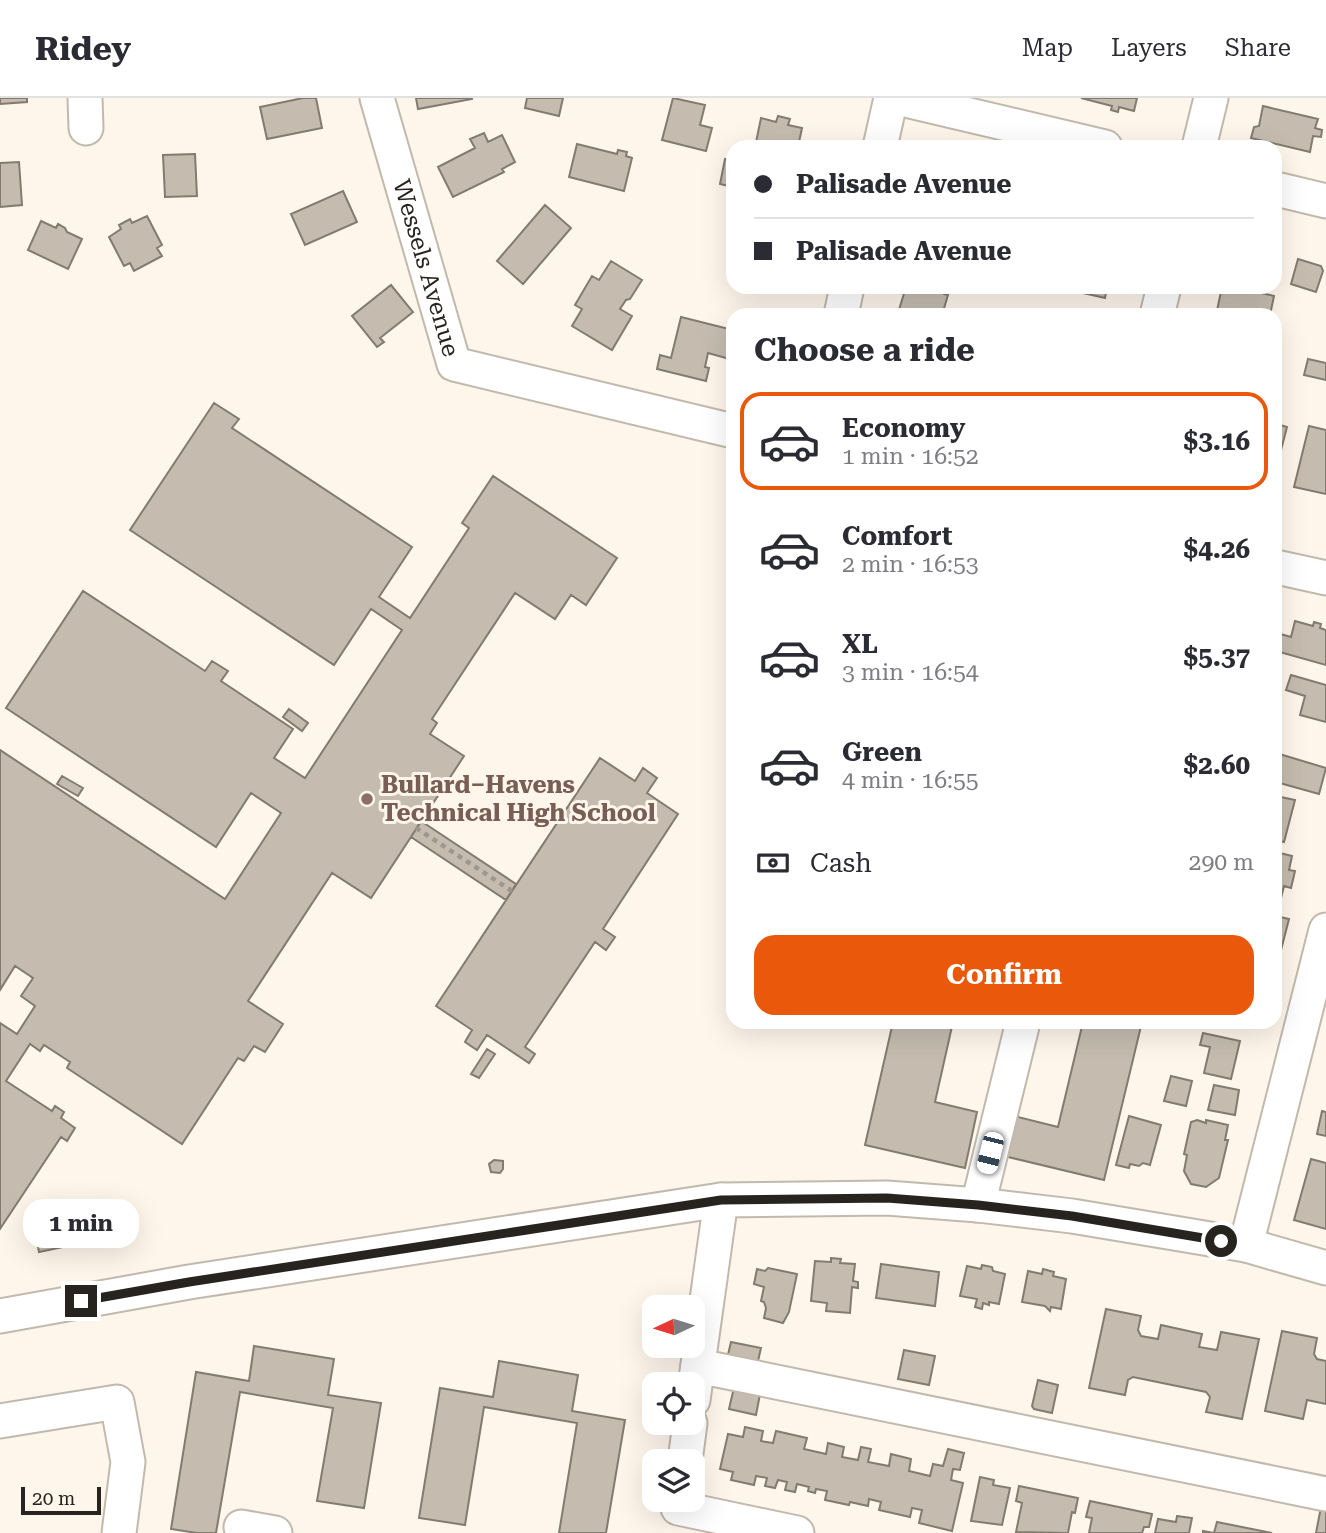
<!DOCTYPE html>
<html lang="en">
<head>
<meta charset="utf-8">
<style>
  body { margin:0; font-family:"Roboto Serif",serif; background:#f2f2f3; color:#2b2b33; height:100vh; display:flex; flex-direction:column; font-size:26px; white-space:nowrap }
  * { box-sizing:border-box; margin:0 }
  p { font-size:23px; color:#7c7c81 }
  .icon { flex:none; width:38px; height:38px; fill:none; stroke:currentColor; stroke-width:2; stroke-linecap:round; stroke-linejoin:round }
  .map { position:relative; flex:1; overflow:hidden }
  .panel { position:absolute; left:726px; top:210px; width:556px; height:721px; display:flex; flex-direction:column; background:#fff; border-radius:21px; box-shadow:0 7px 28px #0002 }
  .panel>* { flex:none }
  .banner { position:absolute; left:726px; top:42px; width:556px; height:154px; border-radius:21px; box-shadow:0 7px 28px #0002; display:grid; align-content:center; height:154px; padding:0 28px; background:#fff }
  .needle { width:46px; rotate:266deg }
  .controls { position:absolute; left:642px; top:1197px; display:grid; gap:14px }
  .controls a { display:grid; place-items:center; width:63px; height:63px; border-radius:14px; background:#fff; box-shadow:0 7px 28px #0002; font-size:35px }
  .scale { position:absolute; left:21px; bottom:18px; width:80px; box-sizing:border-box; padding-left:7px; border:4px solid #27241f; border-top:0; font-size:19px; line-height:24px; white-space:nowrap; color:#27241f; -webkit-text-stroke:5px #fef6eb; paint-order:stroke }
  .end { position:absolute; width:32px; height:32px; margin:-16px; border:9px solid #27241f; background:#fff; box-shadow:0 0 0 4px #fff }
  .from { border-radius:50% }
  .bubble { position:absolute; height:49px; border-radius:21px; background:#fff; box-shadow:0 7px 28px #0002; font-size:23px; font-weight:700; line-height:49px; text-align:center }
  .car { position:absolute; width:21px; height:42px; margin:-21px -10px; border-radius:9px; box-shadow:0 0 5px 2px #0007; background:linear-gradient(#fff 24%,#345 0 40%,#fff 0 76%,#345 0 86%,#fff 0) }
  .banner b { display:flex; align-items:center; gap:24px; height:66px; font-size:26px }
  .banner b+b { border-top:2px solid #e1e1e2 }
  .banner i { width:18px; height:18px; background:#2b2b33 }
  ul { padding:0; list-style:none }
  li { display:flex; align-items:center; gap:21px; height:98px; margin:0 14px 10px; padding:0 14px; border:4px solid transparent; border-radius:21px }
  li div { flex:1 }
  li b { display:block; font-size:26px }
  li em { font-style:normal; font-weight:700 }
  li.active { border-color:#ea580c }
  li>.icon { width:63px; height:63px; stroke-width:1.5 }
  h2 { padding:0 28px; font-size:32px; line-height:84px }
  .pay { display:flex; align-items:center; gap:18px; height:77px; padding:0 28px; font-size:26px }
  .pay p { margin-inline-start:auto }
  .action { display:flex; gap:14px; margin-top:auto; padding:14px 28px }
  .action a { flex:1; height:80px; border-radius:21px; background:#ea580c; color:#fff; font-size:28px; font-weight:700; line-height:80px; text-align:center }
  header { display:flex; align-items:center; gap:42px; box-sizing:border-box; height:98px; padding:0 35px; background:#fff; border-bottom:2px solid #e1e1e2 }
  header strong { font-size:33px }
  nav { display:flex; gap:38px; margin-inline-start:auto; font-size:24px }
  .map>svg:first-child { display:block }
</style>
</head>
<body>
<header>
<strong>Ridey</strong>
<nav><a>Map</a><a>Layers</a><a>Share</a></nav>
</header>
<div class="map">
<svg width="1326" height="1435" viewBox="0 0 1326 1435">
  <rect width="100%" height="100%" fill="#fef6eb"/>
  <!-- building -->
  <path fill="#c5bcaf" stroke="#837b6f" stroke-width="2" d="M0 0H27V4L0 6Z
    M303 0H316L322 30 267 41 260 9Z
    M416 0H472V1L418 11Z
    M527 0H563L559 18 525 10Z
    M673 0 705 7 700 27 712 30 706 53 662 42Z
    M1081 0H1137L1134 13 1119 9 1118 14 1111 12 1112 8Z
    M1263 8 1318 21 1315 30 1322 32 1321 39 1313 38 1310 54 1251 40 1254 29 1259 28Z
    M778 18 790 21 788 27 802 30 798 49H755L761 20 776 24Z
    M484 35 488 44 502 37 515 64 502 71 504 74 453 99 438 69 475 50 470 41Z
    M577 46 617 56 618 52 627 54 626 58 632 60 624 93 569 79Z
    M195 56 197 98 165 99 163 57Z
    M725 61 733 63V89L720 86Z
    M19 64 22 107 0 109V65Z
    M343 93 357 124 305 147 291 116Z
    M545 107 571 130 523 186 497 163Z
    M147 118 162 147 157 150 162 158 134 173 130 165 124 168 109 139 121 131 119 127 130 121 132 125Z
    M41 123 56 130 58 126 65 130 67 134 82 141 68 171 28 152Z
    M1298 161 1321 168 1323 173 1316 194 1291 186Z
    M611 163 642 182 630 201 626 202 620 211 632 218 612 252 572 228 582 211 575 207 592 178 599 182Z
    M391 187 413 214 380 240 384 244 377 249 352 218Z
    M906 189H946L944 196 948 197 942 217 933 214 932 217H905L898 215Z
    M1057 189H1107L1105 200Z
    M1222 189H1235L1274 198 1270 217H1216Z
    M681 219 733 232V262L708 255 705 269 709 270 706 283 657 271 660 257 671 260Z
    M1308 261 1326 265V282L1304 277Z
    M214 305 239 321 232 330 412 449 379 499 410 520 469 430 462 425 493 378 617 460 586 507 571 497 555 521 515 495 432 621 437 625 430 636 464 658 371 800 332 775 248 903 283 926 265 954 254 948 244 963 238 960 182 1046 67 970 70 964 44 947 40 953 30 946 6 983 52 1013 55 1008 64 1014 61 1020 75 1030 67 1043 61 1039 0 1131V925L17 936 35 908 21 898 33 880 15 868 0 892V652L225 801 281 715 251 695 216 749 6 610 83 493 205 573 212 563 228 573 221 583 293 631 274 660 305 680 402 532 371 511 334 567 130 432Z
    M1276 326 1287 329 1280 356 1276 355Z
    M1309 328 1326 332V396L1294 389Z
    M1276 523 1280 524 1277 535 1291 539 1295 523 1313 528 1314 524 1321 526 1320 530 1326 532V567L1276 553Z
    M1291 577 1326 587V624L1300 617 1305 598 1286 592Z
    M289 611 308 625 302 633 283 619Z
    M1276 655 1326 670 1319 696 1276 684Z
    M600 660 635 683 643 670 657 680 647 695 678 716 603 831 615 839 606 852 595 844 525 949 535 956 529 965 487 937 477 952 465 944 472 932 436 908Z
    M62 678 83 690 78 698 57 686Z
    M1276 698 1295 702 1284 744 1276 742Z
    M421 723 516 786 506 802 411 739Z
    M1276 754 1292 758 1289 772 1295 773 1291 790 1284 788 1280 804 1276 803Z
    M1276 818 1289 821 1281 852 1276 851Z
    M893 924H953L935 1004 977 1014 965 1070 865 1047Z
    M1083 924H1142L1104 1082 1004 1058 1014 1018 1058 1029Z
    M1203 935 1240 943 1231 981 1204 975 1210 949 1200 947Z
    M487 951 495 956 479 980 471 976Z
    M1171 978 1192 983 1186 1008 1164 1003Z
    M1214 987 1239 992 1235 1017 1208 1012Z
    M1322 1013 1326 1014V1038L1317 1036Z
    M1129 1018 1161 1027 1150 1067 1143 1065 1139 1068 1130 1066 1129 1070 1116 1067Z
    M1197 1022 1206 1025V1022L1228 1027 1225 1042H1228L1219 1080 1206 1089 1191 1086 1184 1073 1187 1057 1184 1056 1191 1024Z
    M1311 1061 1326 1065V1131L1294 1122Z
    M494 1062 503 1063V1071L500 1075 491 1074 489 1066Z
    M58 1124 63 1149 39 1154 34 1129Z
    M831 1160 841 1161 840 1165 855 1166 853 1183 858 1184V1190L852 1189 850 1215 826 1213 827 1205 811 1203 815 1163 831 1164Z
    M881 1166 939 1174 935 1208 876 1200Z
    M982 1167 992 1169 993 1173 1005 1176 999 1206 989 1204V1207L983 1205 982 1211 975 1209 977 1201 960 1198 967 1168 981 1171Z
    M768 1170 797 1176 789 1214 783 1225 764 1220 766 1210 764 1204 761 1203 764 1189 754 1186 757 1171 765 1173Z
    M1043 1171 1054 1174 1053 1178 1066 1181 1061 1211 1051 1209 1050 1213 1045 1208 1022 1204 1028 1173 1042 1176Z
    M1106 1211 1141 1218 1138 1232 1141 1238 1158 1241 1161 1227 1202 1236 1199 1249 1217 1252 1221 1234 1259 1241 1242 1321 1206 1314 1210 1299 1206 1294 1133 1279 1128 1282 1125 1297 1089 1290Z
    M1282 1233 1317 1240 1314 1256 1317 1261 1326 1263V1306L1307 1302 1303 1321 1265 1313Z
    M731 1244 761 1250 756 1272 726 1265Z
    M254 1248 334 1261 328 1297 381 1305 364 1410 317 1403 333 1310 240 1294 216 1435H197L171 1431 196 1274 249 1283Z
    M904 1252 935 1258 929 1287 898 1281Z
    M499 1263 578 1277 572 1313 625 1322 606 1435H559L577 1325 484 1309 465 1427 419 1420 440 1290 493 1299Z
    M1038 1282 1058 1287 1052 1315 1034 1311 1032 1308Z
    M735 1285 761 1291 756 1317 729 1311Z
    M745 1329 763 1333 761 1343 773 1345 776 1333 807 1340 804 1351 826 1356 828 1345 844 1349 842 1359 858 1362 861 1349 871 1351 868 1364 889 1368 891 1356 911 1361 909 1373 930 1378 933 1366 943 1368 948 1351 964 1355 960 1372 953 1371 951 1382 963 1385 952 1433 919 1425 922 1412 912 1410 910 1419 879 1412 881 1404 869 1401 868 1408 850 1404 849 1407 825 1402 827 1393 816 1391 815 1395 808 1393 809 1389 797 1386 795 1394 785 1392 787 1384 778 1382 775 1390 765 1388 767 1380 756 1378 754 1387 731 1382 733 1374 720 1371 728 1336 743 1339Z
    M980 1379 994 1382 993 1387 1010 1390 1002 1427 971 1423Z
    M1019 1388 1078 1400 1075 1415 1072 1414 1068 1435 1016 1434 1022 1405 1016 1403Z
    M1090 1403 1152 1416 1149 1429H1144L1142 1435H1089L1092 1420 1086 1419Z
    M1321 1409 1326 1410V1435H1316Z
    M1177 1418 1192 1420 1189 1435H1155L1158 1421 1176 1424Z
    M1217 1424 1272 1435H1203V1433L1214 1435Z"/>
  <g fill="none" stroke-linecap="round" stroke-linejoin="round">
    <!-- minor casing -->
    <g stroke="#c2b9ac" stroke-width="37">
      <g id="minor">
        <path d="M85 0 86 30"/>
        <path id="s1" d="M377 0 454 266 733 333"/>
        <path d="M897 0 1105 49"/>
        <path d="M880 49 891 0"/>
        <path d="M1199 49 1211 0"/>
        <path d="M1276 91 1326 103"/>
        <path d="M841 217 847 189"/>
        <path d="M1157 217 1164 189"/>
        <path d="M1276 469 1326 480"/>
        <path d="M978 1107 1023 924"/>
        <path d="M1246 1147 1326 832"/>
        <path d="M0 1218 189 1184 721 1102 887 1100 978 1107 1072 1118 1246 1147 1326 1170"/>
        <path d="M698 1268 1326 1396"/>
        <path d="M693 1302 721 1102"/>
        <path d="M0 1323 117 1304 128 1364 119 1435"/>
        <path d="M685 1363 690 1325"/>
        <path d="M678 1410 797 1435"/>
        <path d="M241 1429 275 1435"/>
      </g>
    </g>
    <!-- path -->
    <path stroke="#9d978f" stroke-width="4.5" stroke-dasharray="5 5" stroke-linecap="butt" d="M416 730 512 793"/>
    <!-- minor -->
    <use href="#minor" stroke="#fff" stroke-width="33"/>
  </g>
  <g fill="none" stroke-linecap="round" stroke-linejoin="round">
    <!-- route -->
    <path stroke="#27241f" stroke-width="9" d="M81 1203 189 1184 721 1102 887 1100 978 1107 1072 1118 1221 1143"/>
  </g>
  <!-- markers -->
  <circle fill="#8d6e63" stroke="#fef6eb" stroke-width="2.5" cx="367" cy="701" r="7"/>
  <g text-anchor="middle" stroke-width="6" stroke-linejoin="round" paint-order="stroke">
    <!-- street labels -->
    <g font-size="24" fill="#27241f" stroke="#fef6eb">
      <text dy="8" stroke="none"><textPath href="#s1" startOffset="177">Wessels Avenue</textPath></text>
    </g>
    <!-- education labels -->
    <g font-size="24" font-weight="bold" fill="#785e54" stroke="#fef6eb" text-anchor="start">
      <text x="381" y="695">Bullard–Havens<tspan x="381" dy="28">Technical High School</tspan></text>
    </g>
  </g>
</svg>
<div class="controls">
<a><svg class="needle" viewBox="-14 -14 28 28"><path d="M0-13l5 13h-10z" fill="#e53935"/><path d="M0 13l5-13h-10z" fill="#7c7c81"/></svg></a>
<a><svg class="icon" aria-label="locate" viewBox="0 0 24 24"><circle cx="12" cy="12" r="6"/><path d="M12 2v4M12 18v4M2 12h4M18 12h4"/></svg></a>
<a><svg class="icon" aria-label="layers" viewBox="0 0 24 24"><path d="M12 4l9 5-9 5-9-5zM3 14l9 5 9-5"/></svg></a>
</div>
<div class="scale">20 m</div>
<i class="end from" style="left:1221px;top:1143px"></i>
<i class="end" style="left:81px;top:1203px"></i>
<div class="bubble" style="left:23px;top:1101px;width:116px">1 min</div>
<i class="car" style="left:990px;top:1055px;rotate:194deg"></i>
<div class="banner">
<b><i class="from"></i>Palisade Avenue</b>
<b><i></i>Palisade Avenue</b>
</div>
<section class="panel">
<h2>Choose a ride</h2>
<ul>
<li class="active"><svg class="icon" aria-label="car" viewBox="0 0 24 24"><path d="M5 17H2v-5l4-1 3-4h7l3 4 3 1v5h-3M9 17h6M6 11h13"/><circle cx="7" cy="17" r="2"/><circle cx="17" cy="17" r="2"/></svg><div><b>Economy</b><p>1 min · 16:52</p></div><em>$3.16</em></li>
<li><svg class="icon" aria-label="car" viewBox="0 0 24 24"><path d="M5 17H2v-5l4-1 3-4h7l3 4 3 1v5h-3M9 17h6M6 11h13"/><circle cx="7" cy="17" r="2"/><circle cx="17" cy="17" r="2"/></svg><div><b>Comfort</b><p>2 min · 16:53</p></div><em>$4.26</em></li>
<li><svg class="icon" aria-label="car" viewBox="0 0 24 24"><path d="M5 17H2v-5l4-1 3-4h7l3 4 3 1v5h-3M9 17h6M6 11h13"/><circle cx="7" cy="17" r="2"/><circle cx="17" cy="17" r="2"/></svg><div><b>XL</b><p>3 min · 16:54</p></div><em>$5.37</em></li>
<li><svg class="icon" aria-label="car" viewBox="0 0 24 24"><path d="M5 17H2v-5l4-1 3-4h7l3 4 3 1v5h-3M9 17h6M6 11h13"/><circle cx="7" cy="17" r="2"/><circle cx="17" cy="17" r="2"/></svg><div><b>Green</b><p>4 min · 16:55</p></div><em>$2.60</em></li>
</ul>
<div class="pay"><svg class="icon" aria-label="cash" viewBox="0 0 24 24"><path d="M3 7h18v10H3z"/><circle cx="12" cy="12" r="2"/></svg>Cash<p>290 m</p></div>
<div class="action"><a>Confirm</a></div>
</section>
</div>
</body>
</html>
